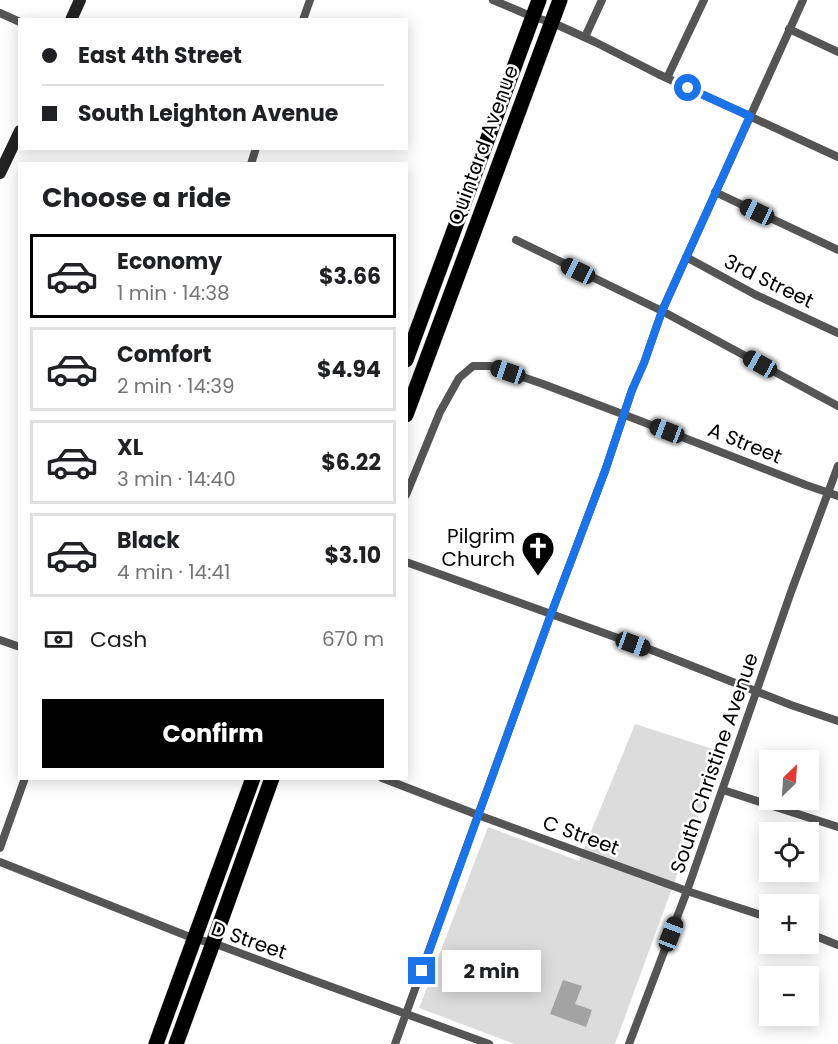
<!DOCTYPE html>
<html lang="en">
<head>
<meta charset="utf-8">
<style>
  body { margin:0; font-family:Poppins,sans-serif; background:#f6f6f6; color:#202124; height:100vh; display:flex; flex-direction:column; font-size:22px; white-space:nowrap }
  * { box-sizing:border-box; margin:0 }
  p { font-size:20px; color:#757577 }
  .icon { flex:none; width:33px; height:33px; fill:none; stroke:currentColor; stroke-width:2; stroke-linecap:round; stroke-linejoin:round }
  .map { position:relative; flex:1; overflow:hidden }
  .details { position:absolute; left:18px; top:162px; width:390px; height:618px; display:flex; flex-direction:column; background:#fff; border-radius:0px; box-shadow:0 3px 15px #0003 }
  .details>* { flex:none }
  .top-card { position:absolute; left:18px; top:18px; width:390px; height:132px; border-radius:0px; box-shadow:0 3px 15px #0003; display:grid; align-content:center; height:132px; padding:0 24px; background:#fff }
  .needle { width:39px; rotate:25deg }
  .buttons { position:absolute; left:759px; top:750px; display:grid; gap:12px }
  .buttons a { display:grid; place-items:center; width:60px; height:60px; border-radius:0px; background:#fff; box-shadow:0 3px 15px #0003; font-size:30px }
  .end { position:absolute; width:27px; height:27px; margin:-14px; border:8px solid #1a73e8; background:#fff; box-shadow:0 0 0 3px #fff }
  .from { border-radius:50% }
  .bubble { position:absolute; height:42px; border-radius:0px; background:#fff; box-shadow:0 3px 15px #0003; font-size:20px; font-weight:700; line-height:42px; text-align:center }
  .car { position:absolute; width:18px; height:36px; margin:-18px -9px; border-radius:8px; box-shadow:0 0 4px 2px #0007; background:linear-gradient(#222 24%,#8ab4d8 0 40%,#222 0 76%,#8ab4d8 0 86%,#222 0) }
  .top-card b { display:flex; align-items:center; gap:21px; height:57px; font-size:22px }
  .top-card b+b { border-top:2px solid #e0e0e0 }
  .top-card i { width:15px; height:15px; background:#202124 }
  ul { padding:0; list-style:none }
  li { display:flex; align-items:center; gap:18px; height:84px; margin:0 12px 9px; padding:0 12px; border:3px solid #e0e0e0; border-radius:0px }
  li div { flex:1 }
  li b { display:block; font-size:22px }
  li em { font-style:normal; font-weight:700 }
  li.current { border-color:#000 }
  li>.icon { width:54px; height:54px; stroke-width:1.5 }
  h2 { padding:0 24px; font-size:27px; line-height:72px }
  .pay { display:flex; align-items:center; gap:15px; height:66px; padding:0 24px; font-size:22px }
  .pay p { margin-inline-start:auto }
  .button { display:flex; gap:12px; margin-top:auto; padding:12px 24px }
  .button a { flex:1; height:69px; border-radius:0px; background:#000; color:#fff; font-size:24px; font-weight:700; line-height:69px; text-align:center }
  .map>svg:first-child { display:block }
</style>
</head>
<body>
<div class="map">
<svg width="838" height="1044" viewBox="0 0 838 1044">
  <rect width="100%" height="100%" fill="#fff"/>
  <!-- green -->
  <path fill="#dcdcdc" d="M635 724 722 752 615 1044H515L419 1008 488 827 579 861Z"/>
  <!-- water -->
  <path fill="#a3a3a3" d="M563 980 582 986 575 1004 592 1010 586 1027 550 1014Z"/>
  <g fill="none" stroke-linecap="round" stroke-linejoin="round">
    <!-- highway casing -->
    <g stroke="#dbdbdb" stroke-width="16">
      <path id="highway" d="M406 360 539 0
        M406 415 560 0
        M156 1044 253 778
        M176 1044 213 943 272 778"/>
    </g>
    <!-- street -->
    <path stroke="#555" stroke-width="8" d="M493 0 533 17 551 22 595 42 658 74 838 157
      M0 13 20 22
      M303 20 310 0
      M789 29 838 52
      M585 37 602 0
      M667 78 704 0
      M251 164 256 148
      M715 192 838 250
      M516 240 662 311 838 406
      M686 257 756 295 838 333
      M406 495 440 412 459 378 473 366H491L543 384 625 415 806 485 838 496
      M406 562 654 651 791 705 838 721
      M0 640 20 647
      M382 778 478 815 687 891 770 918
      M723 790 838 827
      M0 848 25 778
      M0 862 195 939 213 943 307 978 489 1044
      M808 933 838 945
      M395 1044 551 614 605 471 632 390 644 363 662 311 803 0
      M629 1044 687 891 791 592 838 466"/>
    <!-- secondary -->
    <path stroke="#222" stroke-width="12" d="M71 20 80 0
      M0 173 20 131"/>
    <!-- highway -->
    <use href="#highway" stroke="#000" stroke-width="15"/>
  </g>
  <g fill="none" stroke-linecap="round" stroke-linejoin="round">
    <!-- route -->
    <path stroke="#1a73e8" stroke-width="8" d="M422 971 551 614 605 471 632 390 644 363 662 311 750 116 688 88"/>
  </g>
  <!-- icons -->
  <defs>
    <g id="church-pin" transform="scale(1.725)"><path d="M0 17L-7.5 6A9.5 9.5 0 1 1 7.5 6Z" fill="#000" stroke="#fff"/><path d="M-1.2-6h2.4v3.5h3.3v2.4h-3.3V6h-2.4V-.1h-3.3v-2.4h3.3Z" fill="#fff"/></g>
  </defs>
  <g fill-rule="evenodd">
    <use href="#church-pin" x="538" y="548"/>
  </g>
  <g text-anchor="middle" stroke-width="5" stroke-linejoin="round" paint-order="stroke">
    <!-- street labels -->
    <g font-size="20" fill="#000" stroke="#fff">
      <text transform="translate(483 145) rotate(-70)" y="7">Quintard Avenue</text>
      <text transform="translate(769 281) rotate(26)" y="7">3rd Street</text>
      <text transform="translate(745 443) rotate(22)" y="7">A Street</text>
      <text transform="translate(714 763) rotate(-71)" y="7">South Christine Avenue</text>
      <text transform="translate(581 835) rotate(20)" y="7">C Street</text>
      <text transform="translate(249 940) rotate(19)" y="7">D Street</text>
    </g>
    <!-- poi labels -->
    <g font-size="20" fill="#000" stroke="#fff" text-anchor="end">
      <text x="515" y="543">Pilgrim<tspan x="515" dy="23">Church</tspan></text>
    </g>
  </g>
</svg>
<div class="buttons">
<a><svg class="needle" viewBox="-14 -14 28 28"><path d="M0-13l5 13h-10z" fill="#e53935"/><path d="M0 13l5-13h-10z" fill="#757577"/></svg></a>
<a><svg class="icon" aria-label="locate" viewBox="0 0 24 24"><circle cx="12" cy="12" r="6"/><path d="M12 2v4M12 18v4M2 12h4M18 12h4"/></svg></a>
<a>+</a>
<a>−</a>
</div>
<i class="end from" style="left:688px;top:88px"></i>
<i class="end" style="left:422px;top:971px"></i>
<div class="bubble" style="left:442px;top:950px;width:99px">2 min</div>
<i class="car" style="left:757px;top:212px;rotate:295deg"></i>
<i class="car" style="left:578px;top:271px;rotate:296deg"></i>
<i class="car" style="left:760px;top:364px;rotate:299deg"></i>
<i class="car" style="left:508px;top:372px;rotate:289deg"></i>
<i class="car" style="left:667px;top:431px;rotate:291deg"></i>
<i class="car" style="left:633px;top:644px;rotate:110deg"></i>
<i class="car" style="left:671px;top:934px;rotate:21deg"></i>
<div class="top-card">
<b><i class="from"></i>East 4th Street</b>
<b><i></i>South Leighton Avenue</b>
</div>
<section class="details">
<h2>Choose a ride</h2>
<ul>
<li class="current"><svg class="icon" aria-label="car" viewBox="0 0 24 24"><path d="M5 17H2v-5l4-1 3-4h7l3 4 3 1v5h-3M9 17h6M6 11h13"/><circle cx="7" cy="17" r="2"/><circle cx="17" cy="17" r="2"/></svg><div><b>Economy</b><p>1 min · 14:38</p></div><em>$3.66</em></li>
<li><svg class="icon" aria-label="car" viewBox="0 0 24 24"><path d="M5 17H2v-5l4-1 3-4h7l3 4 3 1v5h-3M9 17h6M6 11h13"/><circle cx="7" cy="17" r="2"/><circle cx="17" cy="17" r="2"/></svg><div><b>Comfort</b><p>2 min · 14:39</p></div><em>$4.94</em></li>
<li><svg class="icon" aria-label="car" viewBox="0 0 24 24"><path d="M5 17H2v-5l4-1 3-4h7l3 4 3 1v5h-3M9 17h6M6 11h13"/><circle cx="7" cy="17" r="2"/><circle cx="17" cy="17" r="2"/></svg><div><b>XL</b><p>3 min · 14:40</p></div><em>$6.22</em></li>
<li><svg class="icon" aria-label="car" viewBox="0 0 24 24"><path d="M5 17H2v-5l4-1 3-4h7l3 4 3 1v5h-3M9 17h6M6 11h13"/><circle cx="7" cy="17" r="2"/><circle cx="17" cy="17" r="2"/></svg><div><b>Black</b><p>4 min · 14:41</p></div><em>$3.10</em></li>
</ul>
<div class="pay"><svg class="icon" aria-label="cash" viewBox="0 0 24 24"><path d="M3 7h18v10H3z"/><circle cx="12" cy="12" r="2"/></svg>Cash<p>670 m</p></div>
<div class="button"><a>Confirm</a></div>
</section>
</div>
</body>
</html>
